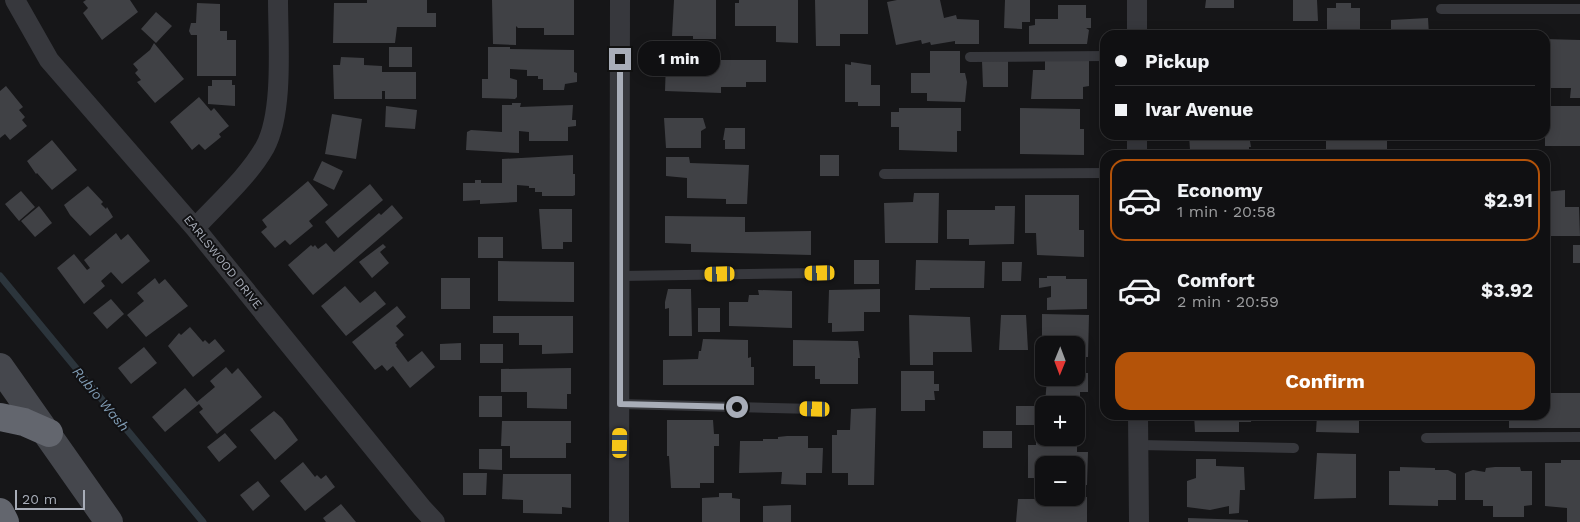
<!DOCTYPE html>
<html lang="en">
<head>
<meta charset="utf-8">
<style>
  body { margin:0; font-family:"Work Sans",sans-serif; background:#1e1e20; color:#f1f3f6; height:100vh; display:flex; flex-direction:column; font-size:19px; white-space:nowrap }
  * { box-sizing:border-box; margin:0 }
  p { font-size:16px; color:#9c9d9f }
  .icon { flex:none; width:28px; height:28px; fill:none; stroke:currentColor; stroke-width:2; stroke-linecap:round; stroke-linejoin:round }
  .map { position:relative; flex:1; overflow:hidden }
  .details { position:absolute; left:1100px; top:150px; width:450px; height:270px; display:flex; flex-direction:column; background:#101012; border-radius:15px; box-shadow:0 2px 12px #0003,0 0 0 1px #303032 }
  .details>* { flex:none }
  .banner { position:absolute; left:1100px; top:30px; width:450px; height:110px; border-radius:15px; box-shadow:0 2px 12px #0003,0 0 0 1px #303032; display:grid; align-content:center; height:110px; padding:0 15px; background:#101012 }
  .needle { width:32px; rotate:181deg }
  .fabs { position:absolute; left:1035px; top:336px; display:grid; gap:10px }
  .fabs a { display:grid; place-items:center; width:50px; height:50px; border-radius:10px; background:#101012; box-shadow:0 2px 12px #0003,0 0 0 1px #303032; font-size:25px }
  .scale { position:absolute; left:15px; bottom:12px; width:70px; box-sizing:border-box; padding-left:5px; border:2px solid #a8adb8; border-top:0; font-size:14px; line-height:18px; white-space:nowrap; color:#a8adb8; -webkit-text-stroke:4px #111113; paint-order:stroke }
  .end { position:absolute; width:22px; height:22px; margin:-11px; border:6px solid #a8adb8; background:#111; box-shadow:0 0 0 2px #111 }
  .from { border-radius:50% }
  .bubble { position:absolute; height:35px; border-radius:15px; background:#101012; box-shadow:0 2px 12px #0003,0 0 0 1px #303032; font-size:16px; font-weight:700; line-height:35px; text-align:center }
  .car { position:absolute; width:15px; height:30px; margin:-15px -8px; border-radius:6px; box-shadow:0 0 4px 1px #0007; background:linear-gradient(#f5c518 24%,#345 0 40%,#f5c518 0 76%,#345 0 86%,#f5c518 0) }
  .banner b { display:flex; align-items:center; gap:18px; height:48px; font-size:19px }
  .banner b+b { border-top:1px solid #303032 }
  .banner i { width:12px; height:12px; background:#f1f3f6 }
  ul { padding:9px 0 0; list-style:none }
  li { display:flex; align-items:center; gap:15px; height:82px; margin:0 10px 8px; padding:0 5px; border:2px solid transparent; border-radius:15px }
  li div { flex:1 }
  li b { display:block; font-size:19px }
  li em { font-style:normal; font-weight:700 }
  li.current { border-color:#b45309 }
  li>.icon { width:45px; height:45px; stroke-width:1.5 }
  .action { display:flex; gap:10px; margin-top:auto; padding:10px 15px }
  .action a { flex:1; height:58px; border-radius:15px; background:#b45309; color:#fff; font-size:20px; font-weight:700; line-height:58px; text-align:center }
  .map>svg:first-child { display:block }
</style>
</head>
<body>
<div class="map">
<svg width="1580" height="522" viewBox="0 0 1580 522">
  <rect width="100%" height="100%" fill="#161618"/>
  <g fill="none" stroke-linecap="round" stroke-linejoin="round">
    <!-- stream -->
    <path stroke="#2c353c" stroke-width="7" d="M0 276 203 522"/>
  </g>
  <!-- building -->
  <path fill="#404145" d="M86 0H130L138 12 102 40 83 13 88 8 83 2Z
    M367 0H427V13H436V27H397L395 43H333L334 3H367Z
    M492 0H574V35H544V28H518L516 26V45L493 44Z
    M674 0H716V39H693V36H672Z
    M739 0H798V43L776 42V26H735V3H739Z
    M815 0H868V34H840V46H816Z
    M897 0H940L944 18 956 15 957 19 979 20V44H955V41L931 45 930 42 922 44 921 40 896 45 887 2Z
    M1005 0H1030V22H1022V29L1004 28Z
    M1206 0H1234V8H1205Z
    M1293 0H1317L1318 21H1293Z
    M197 3 220 4V31H227V40H236V76H197V35H191L189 31 191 23H196Z
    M1336 3H1351V8H1360V29H1327V8H1336Z
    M1058 5H1086V18H1091V28H1086L1089 30 1087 44H1029V26L1035 25V19H1058Z
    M156 12 172 26 156 43 141 29Z
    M1428 18 1429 35H1391V20Z
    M1479 31H1489L1492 35H1477Z
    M1545 39 1580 40V98H1570L1571 88H1545Z
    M154 43 184 79 155 103 137 82 141 80 135 73 138 70 133 64 150 50Z
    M389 47H412V67H389Z
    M488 47H510V49L574 50V72L577 73V82L565 84 564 90H543V79H538V76H527V70L510 69V78L517 80V97L515 99 482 98V79H488Z
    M930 51H960V73H965L967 82 965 102 927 101V93H911V73H930Z
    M341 57 364 58V65L382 66V72H416V99H385V91H382V99H334L333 65H340Z
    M700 60H766V82H746V87H721V93L665 91 666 61Z
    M982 61H1008V87H983Z
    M1045 61H1089V86L1083 87V99H1031L1033 70H1045Z
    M851 62 871 65V85H880V106H858V102H845V64L851 65Z
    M212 80H232V85H235V106L208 104V86H212Z
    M6 86 23 107 19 110 25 117 22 120 27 126 10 140 5 134 0 138V91Z
    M199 97 211 111 214 108 229 126 219 134 221 137 205 150 199 144 192 150 170 122Z
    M512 103H521L520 107 573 105 572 120H576V126L568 127V141H529V132L519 131V153L466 150 467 132 471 130 502 132V105H512Z
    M386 106 417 110 415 129 385 127Z
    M1545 106H1580V146H1545Z
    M899 108H961V131H957V152L899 150V127H891V112H899Z
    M1020 108 1080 109V129H1084V155L1020 154Z
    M332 114 362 119 356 159 325 154Z
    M664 118H703L706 128 701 131V148H666Z
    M725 128H745V149H725V140H723Z
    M1189 135H1249L1251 147H1249V155H1218V150H1190Z
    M1333 135H1387V155H1326V140H1333Z
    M1443 135H1479V138H1443Z
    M52 140 77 170 52 190 37 173 36 174 27 161Z
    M573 155V174H575V195L573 196H542V192H535V188H529V186L517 185V202L480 204V200L463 201V183H475V180H481V183H502V159Z
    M820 155H839V176H820Z
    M666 157H689L690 163 749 165 747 204H726V199L687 198V178L666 176Z
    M322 161 343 171 334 190 313 180Z
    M308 181 328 205 309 221 313 226 290 245 285 240 275 248 261 232 267 227 262 220Z
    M370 184 383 200 338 238 325 222Z
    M88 186 103 202 101 204 106 209 107 207 113 217 90 236 70 215 64 205Z
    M1565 190V207H1579L1580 236H1548L1545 192Z
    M21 191 35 207 19 221 5 204Z
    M914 193H939L938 243H885L884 203 913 202Z
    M1025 195H1079V230H1084V257L1037 255 1036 233H1025Z
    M392 205 403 218 313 295 288 265 311 245 313 247 315 245 318 249 326 243 334 252 379 213 381 215Z
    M39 206 52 223 35 237 21 221Z
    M995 206H1015L1014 244 969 245V239H947V210H995Z
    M539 209H572V242H563V249H542Z
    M665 216 745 217V232L811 231V255L691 252V244L665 243Z
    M116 233 121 240 128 234 150 261 122 284 111 272 101 281 105 286 84 304 57 268 74 254 87 270 90 268 84 260Z
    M478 237H503V258H478Z
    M383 244 386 247 380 252 389 263 372 278 359 262Z
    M1573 245H1580V263H1573Z
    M854 260H879V284H854Z
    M916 260 985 261 984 288H930V290H915Z
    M498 261 574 262V302L498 301Z
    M1002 262H1022L1021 281H1002Z
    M1047 276H1066V279H1087V309L1047 310V298L1051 297V286L1039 288V278H1047Z
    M155 278 159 284 165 279 188 306 146 337 127 315 144 301 137 293Z
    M441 278H470V309H441Z
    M345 286 360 303 375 291 386 304 346 336 321 306Z
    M668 289H691L692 336H669V308L665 309V302Z
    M880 289V312H864V331L832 332V323H828L829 290Z
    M758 290 792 291V328L729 326V302H748L749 295H759Z
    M111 299 124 314 107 329 93 313Z
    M397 306 406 317 396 326 404 335 395 343 397 345 396 346 408 362 422 351 435 367 410 388 393 366 387 371 382 365 375 370 352 342Z
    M698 308H720V332H698Z
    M1042 314 1089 315 1088 357H1076V345H1042Z
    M909 315 970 317 972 352H933V365H910Z
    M1001 315H1026L1028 350H999Z
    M493 316H573V353L542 354V345H519V333H493Z
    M190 327 203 342 205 340 209 344 215 339 225 351 193 377 168 346 179 333 181 335Z
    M703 339 748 340V358L751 357V367H754V385H663V360L698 359 699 351H701Z
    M793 340 858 341 860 358H858V384H820V379H815V366H793Z
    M461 343V360H440V344Z
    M480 344H503V363H480Z
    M144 347 157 363 131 384 118 368Z
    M226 367 232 374 238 368 262 397 217 434 199 412 203 409 199 404 165 432 152 417 185 388 197 402 215 387 210 381Z
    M571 368V394H567V409L527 408V392H501V369Z
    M901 371H934V384H939V391H934L935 400H925V411H901Z
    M1076 373H1088V392H1080V403H1066V405L1045 404 1047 378H1076Z
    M1545 393H1580V428H1509V415H1545Z
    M479 396H502V417H479Z
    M1016 406H1035L1036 425H1016Z
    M876 408 874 485H848V473H832V435H837V430H850L851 409Z
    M274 411 282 418 298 440 275 460 250 430Z
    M1194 415H1252L1251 422H1239V432H1195Z
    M1317 415H1359V433L1316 432Z
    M667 420H713L714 434H719V446H714V483H700V488H671L669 456H667Z
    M502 421H571V443H566V458H510V446H501Z
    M983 431H1012V448H983Z
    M1036 432H1044V438H1062V444L1075 442 1077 444V452H1088L1087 485 1076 486V465H1044V489H1042L1041 478H1028V445H1036Z
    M225 433 237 447 219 462 207 447Z
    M787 436H808V448H823L822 473H806V485L781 484 782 472 739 473 740 441H763V439H778V437Z
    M479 449H502V470L479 469Z
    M1317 453 1356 454V498L1314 499Z
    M1196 459H1216V466L1244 467 1245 490H1240L1239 513 1229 514V506L1210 510 1187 507V481L1196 478Z
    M1561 460H1580V522H1567V508L1545 506V463H1561Z
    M303 462 315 477 317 475 321 479 326 475 335 487 305 511 280 481Z
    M1400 467 1435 468V470H1448L1456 474V500H1438V506L1389 505V471H1400Z
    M1495 467H1520L1521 471H1532V505L1524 506V517H1493V506H1483V500H1465V473L1473 470 1485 472 1486 468Z
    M463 473H487L486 495H463Z
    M503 474H571V508L562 507V514L523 513V500L502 499Z
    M258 481 270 496 253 511 240 495Z
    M719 493H732V498L740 499V522H702V498L719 497Z
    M1037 497H1087V522H1016L1018 499H1037Z
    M341 504 356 522H326L323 518Z
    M791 505V522H763V506Z
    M1188 518 1248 520V522H1188Z"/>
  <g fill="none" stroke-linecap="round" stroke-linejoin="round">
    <!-- lane -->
    <path stroke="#37383d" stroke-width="10" d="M1441 9H1580
      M970 57 1105 56
      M884 174 1105 173
      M621 276 820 273
      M620 404 815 409
      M1426 438 1580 437
      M1139 445 1294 448"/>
    <!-- street -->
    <path stroke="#37383d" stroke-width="20" d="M15 0 49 60 195 228 422 508 435 522
      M1137 35V0
      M1137 135V155
      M195 228C219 202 248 177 265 147 284 112 278 40 278 0
      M1138 415 1139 522
      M619 522 620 0"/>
    <!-- secondary -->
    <path stroke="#45474d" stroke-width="28" d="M0 367 109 522"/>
    <!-- highway -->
    <path stroke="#63666e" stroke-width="28" d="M0 417 24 422 49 433
      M0 512 5 522"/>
  </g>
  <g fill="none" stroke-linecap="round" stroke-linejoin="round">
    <!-- route -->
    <path stroke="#a8adb8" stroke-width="6" d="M620 59V404L737 407"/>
  </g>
  <g text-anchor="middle" stroke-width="4" stroke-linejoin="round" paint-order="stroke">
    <!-- street labels -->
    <g font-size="12" fill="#a8adb8" stroke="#111113">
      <text transform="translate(223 262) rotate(51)" y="4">EARLSWOOD DRIVE</text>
    </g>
    <!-- water labels -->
    <g font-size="14" font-style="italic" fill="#7f9bb3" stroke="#111113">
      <text transform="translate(101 399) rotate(50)" y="5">Rubio Wash</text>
    </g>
  </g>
</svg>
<div class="fabs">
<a><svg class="needle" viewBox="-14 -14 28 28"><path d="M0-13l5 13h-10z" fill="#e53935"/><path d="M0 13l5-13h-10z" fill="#9c9d9f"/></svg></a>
<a>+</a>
<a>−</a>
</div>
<div class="scale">20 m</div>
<i class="end from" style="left:737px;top:407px"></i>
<i class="end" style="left:620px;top:59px"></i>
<div class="bubble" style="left:638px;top:41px;width:82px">1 min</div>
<i class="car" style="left:820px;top:273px;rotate:269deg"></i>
<i class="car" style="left:720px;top:274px;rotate:269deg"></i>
<i class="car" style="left:815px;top:409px;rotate:271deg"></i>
<i class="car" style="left:620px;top:443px;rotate:1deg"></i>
<div class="banner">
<b><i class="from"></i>Pickup</b>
<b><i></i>Ivar Avenue</b>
</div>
<section class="details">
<ul>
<li class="current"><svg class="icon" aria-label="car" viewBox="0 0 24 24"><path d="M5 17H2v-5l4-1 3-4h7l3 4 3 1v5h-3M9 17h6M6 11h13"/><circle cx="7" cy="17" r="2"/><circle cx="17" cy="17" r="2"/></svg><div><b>Economy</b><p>1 min · 20:58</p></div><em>$2.91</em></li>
<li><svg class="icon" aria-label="car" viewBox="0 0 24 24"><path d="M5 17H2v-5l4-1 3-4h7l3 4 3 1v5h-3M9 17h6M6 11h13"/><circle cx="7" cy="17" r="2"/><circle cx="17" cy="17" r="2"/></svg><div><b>Comfort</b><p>2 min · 20:59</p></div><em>$3.92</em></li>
</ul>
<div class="action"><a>Confirm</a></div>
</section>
</div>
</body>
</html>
